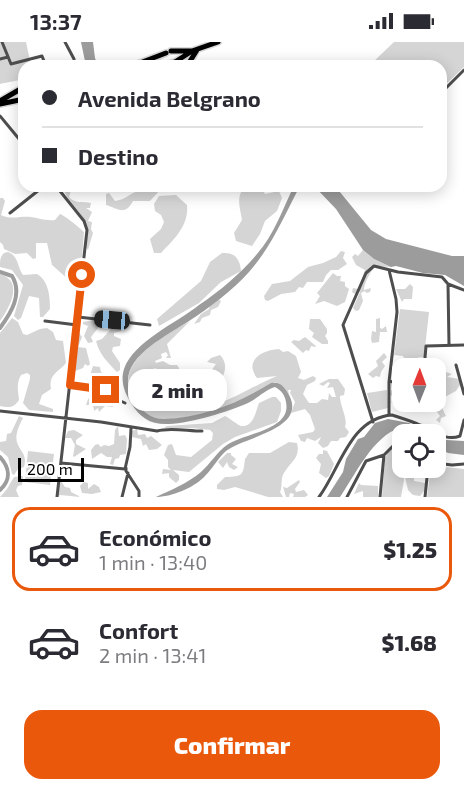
<!DOCTYPE html>
<html lang="es">
<head>
<meta charset="utf-8">
<style>
  body { margin:0; font-family:"Exo 2",sans-serif; background:#f2f2f3; color:#2b2b33; height:100vh; display:flex; flex-direction:column; font-size:22px; white-space:nowrap }
  * { box-sizing:border-box; margin:0 }
  p { font-size:20px; color:#7c7c81 }
  .icon { flex:none; width:33px; height:33px; fill:none; stroke:currentColor; stroke-width:2; stroke-linecap:round; stroke-linejoin:round }
  .map { position:relative; height:455px; overflow:hidden }
  .details { display:flex; flex-direction:column; background:#fff; flex:1 }
  .details>* { flex:none }
  .banner { position:absolute; left:18px; top:18px; width:429px; height:132px; border-radius:18px; box-shadow:0 3px 15px #0003; display:grid; align-content:center; height:132px; padding:0 24px; background:#fff }
  .needle { width:39px; rotate:1deg }
  .fabs { position:absolute; left:392px; top:316px; display:grid; gap:12px }
  .fabs a { display:grid; place-items:center; width:54px; height:54px; border-radius:12px; background:#fff; box-shadow:0 3px 15px #0003; font-size:30px }
  .scale { position:absolute; left:18px; bottom:15px; width:66px; box-sizing:border-box; padding-left:6px; border:3px solid #000; border-top:0; font-size:16px; line-height:21px; white-space:nowrap; color:#000; -webkit-text-stroke:4px #fff; paint-order:stroke }
  .end { position:absolute; width:27px; height:27px; margin:-14px; border:8px solid #ea580c; background:#fff; box-shadow:0 0 0 3px #fff }
  .from { border-radius:50% }
  .bubble { position:absolute; height:42px; border-radius:18px; background:#fff; box-shadow:0 3px 15px #0003; font-size:20px; font-weight:800; line-height:42px; text-align:center }
  .car { position:absolute; width:18px; height:36px; margin:-18px -9px; border-radius:8px; box-shadow:0 0 4px 2px #0007; background:linear-gradient(#222 24%,#8ab4d8 0 40%,#222 0 76%,#8ab4d8 0 86%,#222 0) }
  .banner b { display:flex; align-items:center; gap:21px; height:57px; font-size:22px }
  .banner b+b { border-top:2px solid #e1e1e2 }
  .banner i { width:15px; height:15px; background:#2b2b33 }
  ul { padding:10px 0 0; list-style:none }
  li { display:flex; align-items:center; gap:18px; height:84px; margin:0 12px 9px; padding:0 12px; border:3px solid transparent; border-radius:18px }
  li div { flex:1 }
  li b { display:block; font-size:22px }
  li em { font-style:normal; font-weight:800 }
  li.selected { border-color:#ea580c }
  li>.icon { width:54px; height:54px; stroke-width:1.5 }
  .action { display:flex; gap:12px; margin-top:auto; padding:12px 24px }
  .action a { flex:1; height:69px; border-radius:18px; background:#ea580c; color:#fff; font-size:24px; font-weight:800; line-height:69px; text-align:center }
  .status { display:flex; justify-content:space-between; align-items:center; height:42px; padding:0 30px; background:#fff; direction:ltr }
  .status svg { height:16px; fill:currentColor }
  .map>svg:first-child { display:block }
</style>
</head>
<body>
<div class="status"><b>13:37</b><svg viewBox="0 0 49 12"><path d="M0 12V9h3v3zM5 12V6h3v6zM10 12V3h3v9zM15 12V0h3v12zM26 1h20v11H26zM47 4h2v5h-2z"/></svg></div>
<div class="map">
<svg width="464" height="455" viewBox="0 0 464 455">
  <rect width="100%" height="100%" fill="#fff"/>
  <!-- green -->
  <path fill="#d5d5d5" d="M0 0H26L31 24H24V36C19 39 7 40 0 42Z
    M394 0H464V25L441 47V24H376L373 20Z
    M246 144 261 145 265 152 279 149 282 156 277 169 265 179 260 192 252 204 236 199 234 191 242 178C240 165 235 154 246 144Z
    M156 147 160 148 150 159H133C125 174 119 167 106 163V152L109 151 115 159C125 158 132 150 139 149 145 148 150 148 156 147Z
    M68 148H71L69 155C75 162 83 159 91 161L90 166H86L92 170 88 179 92 180 91 187 93 191 88 208 86 205C92 174 77 173 64 149Z
    M176 153 187 163C189 184 174 197 161 211H154L150 197 161 187 164 180 161 173 155 169 154 162 159 154Z
    M0 156H3L5 159 1 173C10 178 21 174 31 175 39 176 45 179 55 178L60 172C64 173 80 186 84 190L82 215 72 220 74 231 73 238H69L52 223 47 201H36V216L33 217 27 211 15 212 4 207 3 203 0 200Z
    M363 208 374 217 391 225 375 224C370 231 364 241 364 248L371 246 370 250 366 251 365 249 361 251 363 259 359 268 356 269 353 266 360 250 358 249 355 252 352 250 353 246 358 247 365 228 356 223 352 215 355 212 358 214Z
    M341 209 345 210 343 216 347 222 338 228H331L326 233 323 240H307L303 246 299 245 295 250 281 252 268 259 265 258 264 254 272 242 290 239 308 225 323 221 336 215Z
    M8 210C19 214 17 225 23 233L37 232C49 239 50 255 50 267L43 275H40L39 256 29 254 21 276 18 278 14 274 23 243 12 228 0 225C0 218 0 211 8 210Z
    M222 211C235 210 240 217 241 229L221 240 199 261 159 284 157 277 201 239 210 220Z
    M333 231 337 234H341L340 239 345 240V244L349 247 345 260 337 264 324 259 315 262 320 254 317 251Z
    M0 232C24 239 10 265 0 279Z
    M410 242 413 245 412 257H404L402 260 396 247H405Z
    M218 257 221 259 218 265 211 268 210 273 202 276 200 280 194 282 201 272 209 267 210 263Z
    M400 267 429 270 424 315C417 315 412 318 405 318L403 314 394 313 392 317 390 315 394 313Z
    M12 276 18 280 23 292 27 293 40 287 47 286 53 290 56 298 63 299 66 321C59 330 48 332 51 347L42 353 39 362 53 367V370L29 368 23 361 30 337V333L27 331 21 333C16 342 18 348 19 358 14 366 9 366 0 364V291Z
    M380 276V286L382 287 386 284 387 290H380L379 300 372 301 371 297 372 289 376 290V277Z
    M310 277H320L327 287V291L325 294 328 299V302H322L312 295 314 291 309 287Z
    M93 278 96 280 98 286 91 295 93 300 88 301 84 294 88 284 83 282V280Z
    M190 279 167 302 171 316H166L168 313 166 310 161 312 162 316 155 319 156 321 163 319 170 323H177L179 326V330L171 333 168 330 163 333 161 331 152 337 149 333 152 330 157 331 156 326 147 329C142 337 144 346 149 354 155 363 164 364 174 366 213 373 243 348 277 334L257 336C244 319 261 308 279 307L283 310 288 309 296 314 301 330 298 336 304 338 313 334 316 336 315 339 307 343 303 352 309 361H317L322 357 328 358 329 351 332 355H336L333 345 327 346 330 341 328 340 323 344 319 342 329 337H338L345 347 344 353 340 354C340 365 348 376 345 385L349 390 346 395 340 396 338 399H331L328 404 323 406 318 401 321 395 315 399 307 396 305 400 301 399 298 393 313 390 315 387 310 373 305 367 291 371 295 360 290 351 291 348H288L289 352 283 344 275 340C241 359 201 378 161 377 150 377 142 368 135 359 109 322 164 294 190 279Z
    M116 281 123 282 121 289 114 291V294L121 297 120 304 113 305 112 309 120 321V328L117 330C109 322 99 312 96 299L102 297Z
    M79 291 82 295 78 305 86 306 90 322 88 324 85 322 83 326 75 329 73 327Z
    M305 295 316 304 315 305 311 304 309 309 306 308 303 311 291 300 294 298 299 299Z
    M384 311 387 315 382 320 385 324 381 330 380 335 376 334 373 336 368 332 378 324 376 319Z
    M220 313C227 320 226 328 222 336L217 338 211 329 216 322 207 320 211 316Z
    M93 324 100 325 101 330 108 334V339L102 345 97 344 100 334 97 332 90 333Z
    M446 330 452 332 447 335 460 337 462 340 456 349 443 356V368L446 374 441 376 440 381 436 378 440 374 429 360H435V333H445Z
    M391 340 402 341V360L396 358 393 361 391 360 394 357 390 352 392 347Z
    M99 348 103 352 101 362 109 358 113 365 105 364 99 370 98 366 94 369 93 363H86L88 357 92 354 97 355Z
    M387 348 388 366 372 370 367 351Z
    M272 355H276L281 361V369L277 380 235 395 223 402 189 430 173 428 179 433V438L176 441 169 435V431L162 432 163 427 171 428 168 425V418L164 413 168 403 172 402 176 413 191 415 212 398 213 391 210 388 192 386H164L167 384 212 381 225 374C230 376 238 384 242 384 254 385 256 368 259 361Z
    M19 374 23 376C5 409 30 404 24 425L18 427 14 433 12 432 8 415 0 408V400L6 399 7 392 11 391Z
    M118 384 119 394 125 393 127 397 126 412 120 413 119 416 115 417 113 423 110 422 112 415H107L101 411 92 417 91 408 95 403 98 402 101 405 104 403 109 404 114 402 115 388Z
    M137 387 138 393 145 392 147 396 151 394 162 403 157 407 149 408 146 402 143 404 141 397 132 395V389Z
    M74 388 83 393 76 398V402L86 407 74 415 73 414 75 403 71 396H65L68 389Z
    M289 400 297 401C301 416 290 420 284 431 280 437 283 444 280 450L283 455H268L235 445 224 448 217 447V443L225 435C244 435 243 432 245 417L249 411H270Z
    M390 405 402 406 404 438 401 455H382L385 417Z
    M323 408 327 409 334 422 329 434 326 436 319 431 321 422 316 416 319 412H323Z
    M28 409 54 412 50 443 25 440Z
    M227 411H231V413L236 417 232 422 238 425 234 428 229 425 227 420 223 426 218 420Z
    M435 424 464 427V455H427L431 426H435Z
    M410 429 414 432V439L425 441V448L420 454 413 453 408 448 405 435Z
    M23 434 22 443 18 444 16 448 19 455H0L7 447 14 435Z
    M299 438 300 440 295 447 296 450 304 448 308 453 305 455H293L294 452 290 451 289 455H286L283 445 287 446Z
    M61 439 65 445 70 446 71 450 81 455 60 453 58 455V445Z
    M84 440 88 441V447L94 442 99 445 101 450 92 452 82 451 80 444Z
    M359 441 361 443 378 444V455H363V449L354 452Z"/>
  <!-- water -->
  <path fill="#9c9c9c" d="M81 0H93L95 16 98 24H86Z
    M294 144H300C284 174 272 204 249 230 233 248 209 266 189 279 162 297 106 322 137 362 145 371 152 377 164 377 202 376 239 361 271 341 278 340 282 342 286 348 313 387 245 394 226 409 218 416 213 426 205 434 194 446 171 455 156 455 171 448 188 441 201 430 210 422 217 410 227 403 244 391 292 388 286 360 285 353 281 348 275 345 265 348 258 356 248 361 227 370 192 381 169 382 151 383 140 376 131 361 125 351 120 340 124 327 133 300 178 280 199 263 220 249 241 231 257 212 274 193 283 166 294 144Z
    M314 144H335L371 188 386 197 452 214H464V244L445 233 423 231 396 224 391 225 374 217 363 208 336 167Z
    M388 377 409 381 432 393H415L400 386C374 393 355 433 340 455H327L343 430 346 417 358 397 364 395 375 381Z
    M435 394 446 398 464 399V413L448 411 435 405Z"/>
  <g fill="none" stroke-linecap="round" stroke-linejoin="round">
    <!-- river -->
    <path stroke="#9c9c9c" stroke-width="4" d="M0 230 12 234C23 252 11 271 0 286
      M0 415C10 426 11 438 0 448"/>
    <!-- highway-tunnel -->
    <path stroke="#d9d9d9" stroke-width="5" stroke-dasharray="5 2.5" stroke-linecap="butt" d="M159 21 166 20"/>
    <!-- highway casing -->
    <g stroke="#dbdbdb" stroke-width="8">
      <path id="highway" d="M171 9H191
        M132 24 166 11
        M149 24 159 21
        M162 24 175 20 192 9 218 0
        M187 24 197 8
        M0 59 24 45
        M0 62 24 57"/>
    </g>
    <!-- minor -->
    <path stroke="#4e4e4e" stroke-width="3" d="M2 0 11 22 42 14 46 24
      M65 0 74 17V24
      M0 17 8 15
      M441 51 464 28
      M0 74 24 103
      M56 144 84 179 87 188 57 455
      M10 171 44 144
      M389 228 396 257 397 270 389 340V373
      M448 242 449 303
      M78 275 150 283
      M45 279 77 283
      M456 323 464 352
      M424 327 426 304 464 303
      M389 340 402 338
      M70 343 104 347 112 355 125 361
      M0 369 101 380 157 389C169 385 188 389 202 389
      M373 380 343 283 366 231 374 224 398 230 442 235 448 242 464 248
      M61 421 125 427 130 405 131 386
      M435 421 452 423 464 422
      M126 426V429L139 449V455
      M122 455 128 431
      M319 455C340 427 350 376 392 373 401 376 411 379 420 383 433 388 445 400 460 394L464 378
      M347 455 366 419 384 413 393 404H402
      M380 455 384 413
      M425 455 428 426"/>
    <!-- highway -->
    <use href="#highway" stroke="#000" stroke-width="5"/>
  </g>
  <g fill="none" stroke-linecap="round" stroke-linejoin="round">
    <!-- route -->
    <path stroke="#ea580c" stroke-width="8" d="M82 233 70 343 106 348"/>
  </g>
</svg>
<div class="fabs">
<a><svg class="needle" viewBox="-14 -14 28 28"><path d="M0-13l5 13h-10z" fill="#e53935"/><path d="M0 13l5-13h-10z" fill="#7c7c81"/></svg></a>
<a><svg class="icon" aria-label="locate" viewBox="0 0 24 24"><circle cx="12" cy="12" r="6"/><path d="M12 2v4M12 18v4M2 12h4M18 12h4"/></svg></a>
</div>
<div class="scale">200 m</div>
<i class="end from" style="left:82px;top:233px"></i>
<i class="end" style="left:106px;top:348px"></i>
<div class="bubble" style="left:128px;top:327px;width:99px">2 min</div>
<i class="car" style="left:112px;top:278px;rotate:275deg"></i>
<div class="banner">
<b><i class="from"></i>Avenida Belgrano</b>
<b><i></i>Destino</b>
</div>
</div>
<section class="details">
<ul>
<li class="selected"><svg class="icon" aria-label="car" viewBox="0 0 24 24"><path d="M5 17H2v-5l4-1 3-4h7l3 4 3 1v5h-3M9 17h6M6 11h13"/><circle cx="7" cy="17" r="2"/><circle cx="17" cy="17" r="2"/></svg><div><b>Económico</b><p>1 min · 13:40</p></div><em>$1.25</em></li>
<li><svg class="icon" aria-label="car" viewBox="0 0 24 24"><path d="M5 17H2v-5l4-1 3-4h7l3 4 3 1v5h-3M9 17h6M6 11h13"/><circle cx="7" cy="17" r="2"/><circle cx="17" cy="17" r="2"/></svg><div><b>Confort</b><p>2 min · 13:41</p></div><em>$1.68</em></li>
</ul>
<div class="action"><a>Confirmar</a></div>
</section>
</body>
</html>
